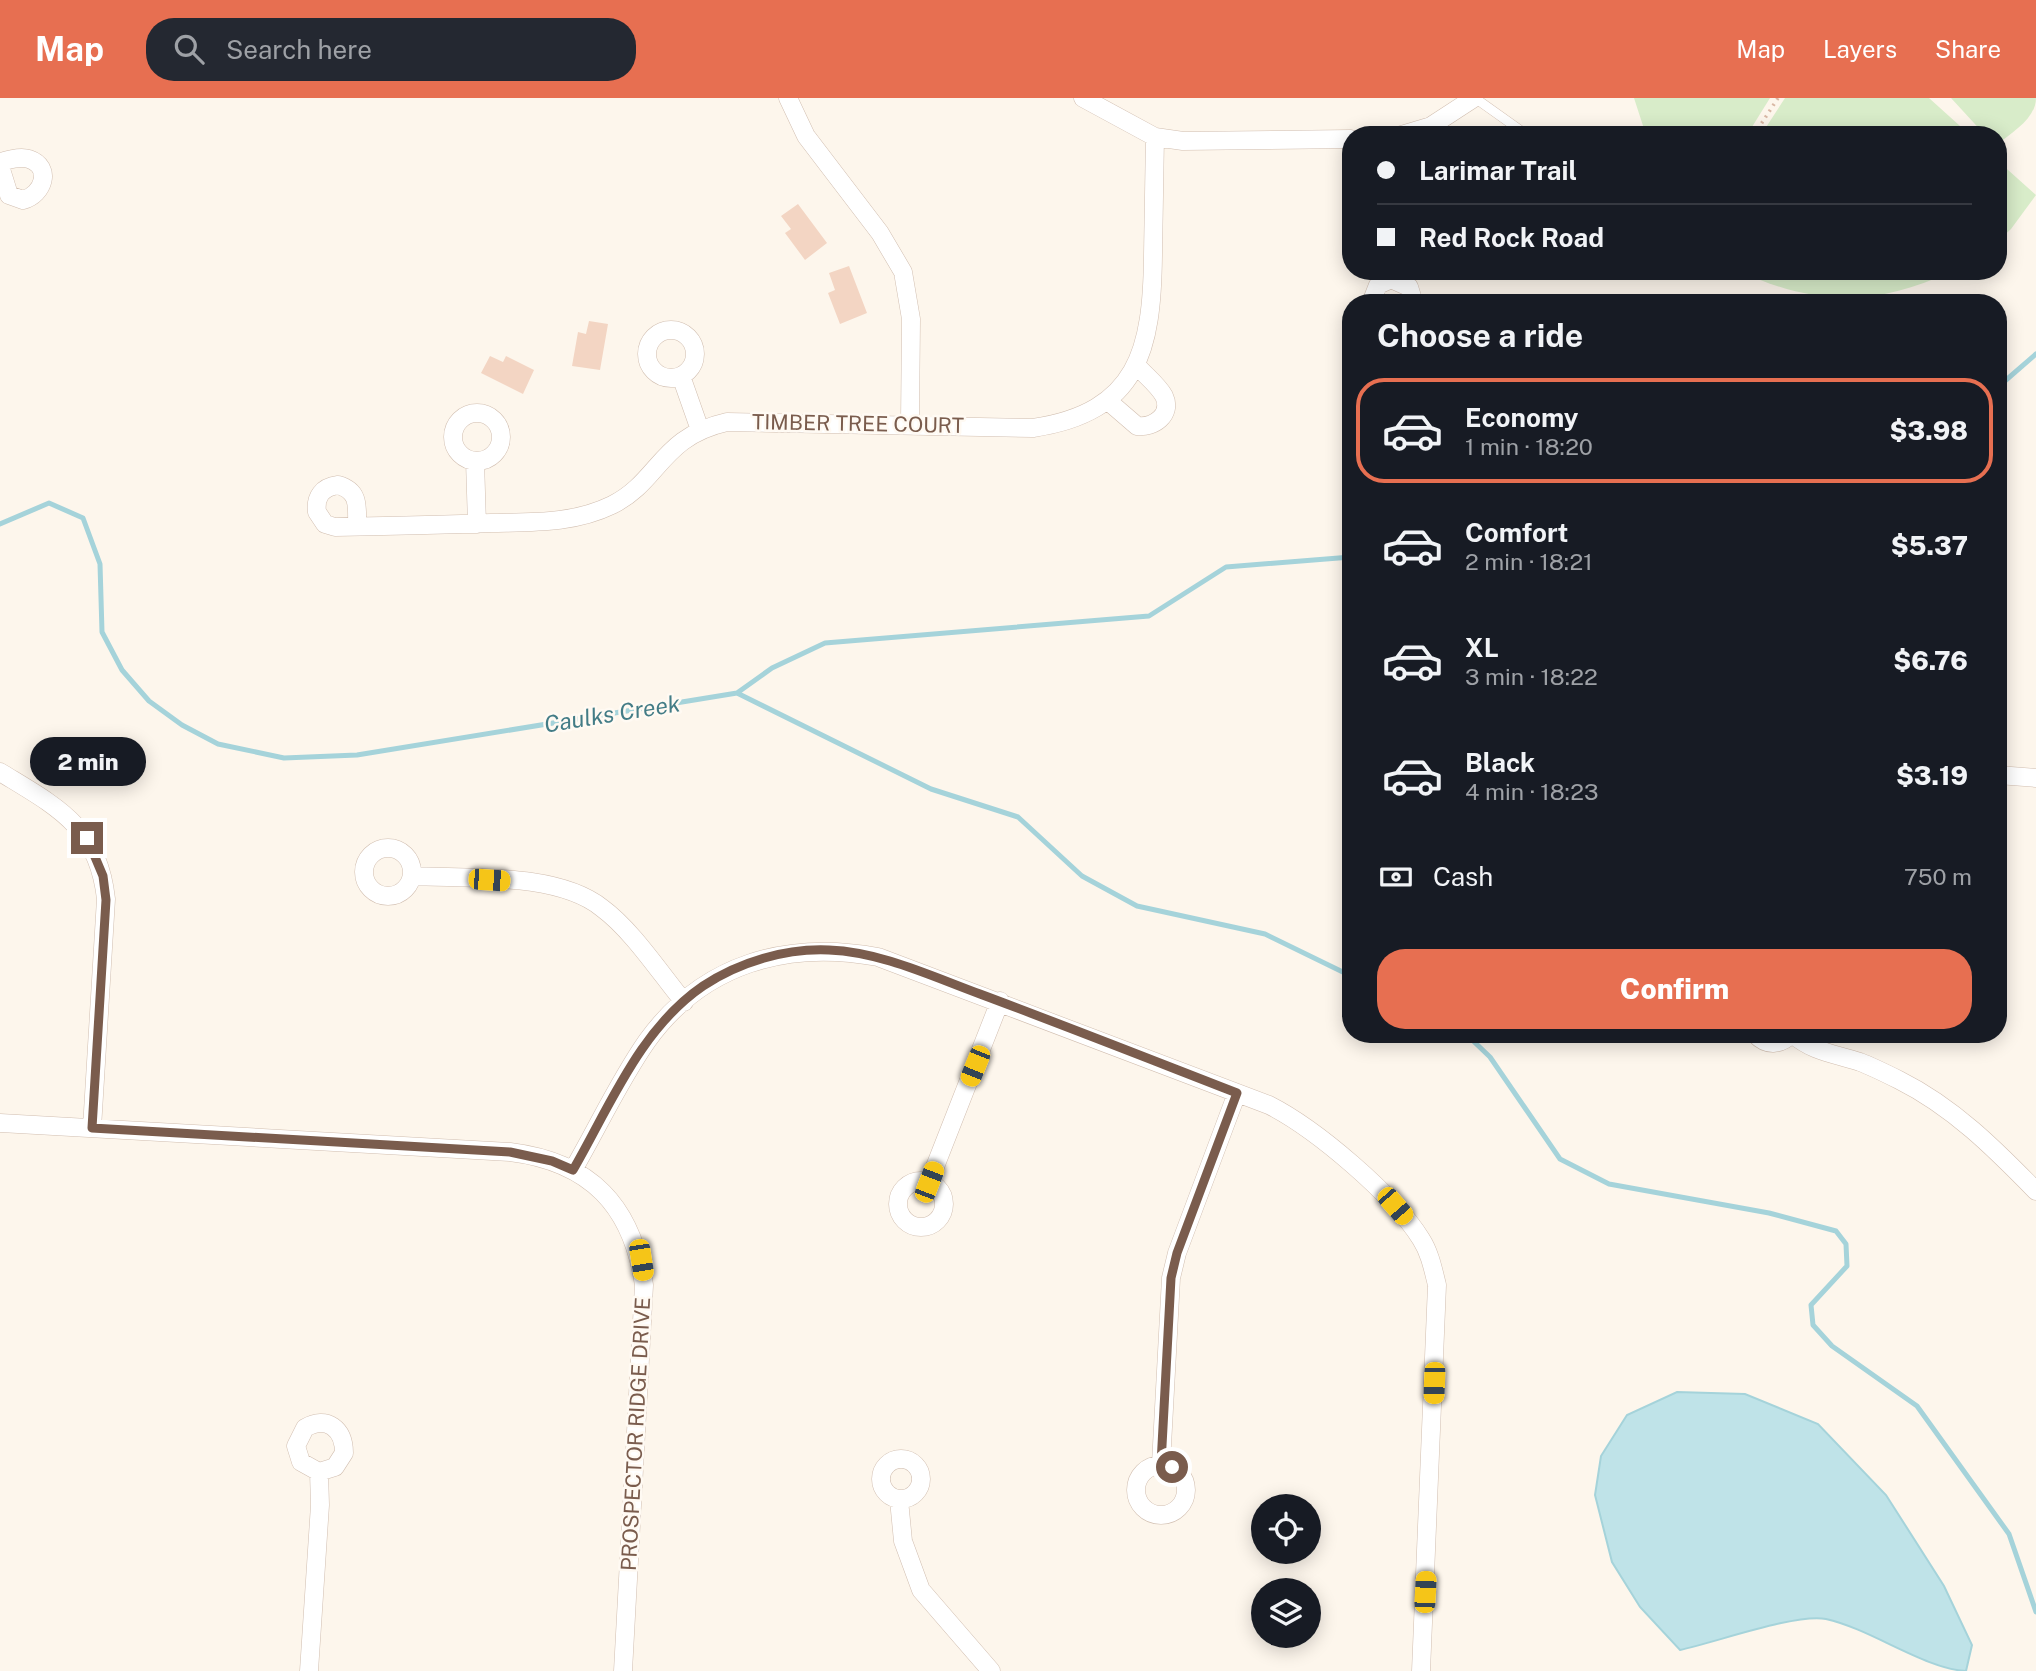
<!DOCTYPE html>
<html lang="en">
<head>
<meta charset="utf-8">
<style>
  body { margin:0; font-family:"Public Sans",sans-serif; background:#242831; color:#f1f3f6; height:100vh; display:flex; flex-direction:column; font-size:26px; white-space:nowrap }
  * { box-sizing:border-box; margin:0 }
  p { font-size:23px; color:#9ea1a6 }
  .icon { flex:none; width:38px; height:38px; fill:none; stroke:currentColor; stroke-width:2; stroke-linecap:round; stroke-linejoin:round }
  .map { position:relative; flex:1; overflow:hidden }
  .sheet { position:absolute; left:1342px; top:196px; width:665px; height:749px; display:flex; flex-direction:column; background:#171b24; border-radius:28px; box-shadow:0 4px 18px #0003 }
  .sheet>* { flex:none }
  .banner { position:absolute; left:1342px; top:28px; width:665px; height:154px; border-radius:28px; box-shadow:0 4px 18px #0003; display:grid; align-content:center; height:154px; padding:0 35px; background:#171b24 }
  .fabs { position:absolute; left:1251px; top:1396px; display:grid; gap:14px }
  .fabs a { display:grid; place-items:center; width:70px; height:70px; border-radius:50%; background:#171b24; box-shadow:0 4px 18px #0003; font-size:35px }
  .end { position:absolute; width:32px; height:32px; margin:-16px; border:9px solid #7a5c4d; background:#fff; box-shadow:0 0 0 4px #fff }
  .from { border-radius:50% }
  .bubble { position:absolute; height:49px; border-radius:24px; background:#171b24; box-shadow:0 4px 18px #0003; font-size:23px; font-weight:800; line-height:49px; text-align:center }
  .car { position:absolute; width:21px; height:42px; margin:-21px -10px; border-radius:9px; box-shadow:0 0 5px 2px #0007; background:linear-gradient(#f5c518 24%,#345 0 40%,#f5c518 0 76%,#345 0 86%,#f5c518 0) }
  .banner b { display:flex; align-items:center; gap:24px; height:66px; font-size:26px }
  .banner b+b { border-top:2px solid #363941 }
  .banner i { width:18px; height:18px; background:#f1f3f6 }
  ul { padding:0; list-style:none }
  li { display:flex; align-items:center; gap:21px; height:105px; margin:0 14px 10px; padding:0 21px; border:4px solid transparent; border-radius:28px }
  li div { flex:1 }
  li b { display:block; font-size:26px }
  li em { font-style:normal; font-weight:800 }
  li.on { border-color:#e76f51 }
  li>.icon { width:63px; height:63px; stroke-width:1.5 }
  h2 { padding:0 35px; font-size:32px; line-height:84px }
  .pay { display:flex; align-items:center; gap:18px; height:77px; padding:0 35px; font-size:26px }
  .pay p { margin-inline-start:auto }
  .primary-button { display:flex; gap:14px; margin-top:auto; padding:14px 35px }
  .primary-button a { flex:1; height:80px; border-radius:28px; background:#e76f51; color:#fff; font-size:28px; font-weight:800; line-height:80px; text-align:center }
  header { display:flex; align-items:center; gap:42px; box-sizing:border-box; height:98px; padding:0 35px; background:#e76f51; color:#fff }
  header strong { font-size:33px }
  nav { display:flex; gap:38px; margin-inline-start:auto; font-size:24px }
  .search { width:490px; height:63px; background:#242831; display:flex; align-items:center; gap:18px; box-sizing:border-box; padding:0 24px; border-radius:28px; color:#9ea1a6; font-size:26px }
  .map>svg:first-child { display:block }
</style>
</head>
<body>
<header>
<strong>Map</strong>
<div class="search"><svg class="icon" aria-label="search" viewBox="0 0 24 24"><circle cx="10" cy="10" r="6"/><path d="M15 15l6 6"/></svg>Search here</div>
<nav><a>Map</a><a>Layers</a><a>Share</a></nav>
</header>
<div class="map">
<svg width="2036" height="1573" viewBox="0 0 2036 1573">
  <rect width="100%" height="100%" fill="#fdf6ec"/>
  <!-- green -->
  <path fill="#d8ecc9" d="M1634 0H1770L1747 37H1646Z
    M1785 0H1929L1970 37H1761Z
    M1951 0H2036C2036 20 2013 34 1999 45L1998 37H1985Z
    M1998 63 2036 97 2011 131 1999 142Z
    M1739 173H1952C1876 209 1815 208 1739 173Z"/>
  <!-- water -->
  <path fill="#bfe3e8" stroke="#a5d3da" stroke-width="2" d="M1677 1294 1745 1296 1818 1326 1886 1397 1944 1488 1972 1547 1966 1573C1925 1571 1871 1531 1826 1521 1796 1515 1714 1545 1680 1552L1640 1509 1612 1464 1595 1397 1601 1358 1627 1317Z"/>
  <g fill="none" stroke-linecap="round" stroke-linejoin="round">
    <!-- stream -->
    <path stroke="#a5d3da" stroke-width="5" d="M1998 289 2036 256
      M0 426 49 405 83 420 100 466 102 534 122 572 149 603 182 627 218 646 284 660 357 657 737 595 772 570 825 545 1149 518 1226 469 1351 459
      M737 595 931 691 1018 719 1082 778 1137 808 1265 836 1351 878
      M1466 936 1490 959 1560 1061 1609 1086 1769 1115 1836 1133 1846 1146 1847 1168 1811 1207 1813 1227 1832 1248 1917 1308 2009 1436 2036 1514"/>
  </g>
  <!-- building -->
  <path fill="#f3d5c3" d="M798 106 827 145 805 162 785 135 791 131 781 118Z
    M849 168 867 215 840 226 828 195 835 192 829 175Z
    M589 223 608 226 600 272 572 268 578 234 586 236Z
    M490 258 503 264 506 258 534 272 523 296 481 275Z"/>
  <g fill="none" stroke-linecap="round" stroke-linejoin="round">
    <!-- lane casing -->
    <g stroke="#d1beb0" stroke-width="10">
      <path id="lane" d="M1475 0 1527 37
        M1595 37 1604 34"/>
    </g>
    <!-- street casing -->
    <g stroke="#d1beb0" stroke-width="19">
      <path id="street" d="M788 0 806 38 880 135 903 174 911 221 910 325
        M1083 0 1155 39 1183 43 1351 41
        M1401 37 1431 28 1474 0
        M0 64C9 62 20 58 29 61 53 69 43 97 23 102L9 97 0 68
        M1371 205 1378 187 1391 181 1409 189 1414 205
        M647 256a24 24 0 1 1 48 0a24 24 0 1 1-48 0Z
        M681 278 700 332
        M1108 303 1137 328C1153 330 1173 317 1164 298 1158 287 1145 277 1137 268
        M453 339a24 24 0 1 1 48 0a24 24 0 1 1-48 0Z
        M475 363 477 426
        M357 428C357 409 360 393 338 387 322 389 315 399 317 414L325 426 335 429C387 428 439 427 491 425 532 424 573 426 612 407 660 383 660 339 727 324L1033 330C1139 314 1152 251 1153 157 1154 117 1154 78 1155 39
        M0 674C57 709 98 728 106 801L92 1030
        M1998 677 2036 680
        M364 774a24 24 0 1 1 48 0a24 24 0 1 1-48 0Z
        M412 778C468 781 557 774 602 810 632 832 660 875 684 904
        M1755 936C1767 949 1780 947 1792 936
        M1792 936C1815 955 1833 955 1860 964 1873 969 1887 976 1899 982 1953 1009 1994 1050 2036 1093
        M0 1025 510 1054C591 1064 632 1108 644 1187L623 1573
        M573 1072C598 1029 619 983 647 943 703 865 788 842 878 859L1269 1007C1316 1031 1393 1096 1421 1141 1430 1155 1433 1171 1437 1187L1421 1573
        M898 1106a23 23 0 1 1 46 0a23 23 0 1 1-46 0Z
        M929 1084 1000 903
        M881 1381a20 20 0 1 1 40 0a20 20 0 1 1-40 0Z
        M1161 1366 1171 1180 1177 1155 1237 995
        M1136 1392a25 25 0 1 1 50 0a25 25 0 1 1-50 0Z
        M899 1402 903 1443 921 1492 991 1573
        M309 1573 320 1407 319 1374 335 1369 344 1355C344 1331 327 1317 305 1330L296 1348 301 1364 319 1374"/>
    </g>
    <!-- path -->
    <path stroke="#d9b8a5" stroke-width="3.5" stroke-dasharray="2 5" stroke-linecap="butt" d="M1754 37 1778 0"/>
    <!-- lane -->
    <use href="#lane" stroke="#fff" stroke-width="9"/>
    <!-- street -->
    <use href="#street" stroke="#fff" stroke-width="18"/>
  </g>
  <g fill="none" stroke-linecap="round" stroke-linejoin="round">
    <!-- route -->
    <path stroke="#7a5c4d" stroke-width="9" d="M87 740 103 778 106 802 92 1030 510 1054 552 1063 573 1072C610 1008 640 931 703 888 739 864 786 850 829 852 881 854 931 878 980 896 1066 928 1152 962 1237 995L1177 1155 1171 1180 1161 1366 1172 1369"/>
  </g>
  <g text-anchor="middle" stroke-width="5" stroke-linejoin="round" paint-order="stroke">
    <!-- street labels -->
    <g font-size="21" fill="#7a5c4d" stroke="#fffaf3">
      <text transform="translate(858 326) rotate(1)" y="7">TIMBER TREE COURT</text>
      <text transform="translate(636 1336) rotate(-87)" y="7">PROSPECTOR RIDGE DRIVE</text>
    </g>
    <!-- water labels -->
    <g font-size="23" font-style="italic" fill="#437c86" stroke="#fffaf3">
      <text transform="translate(612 616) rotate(-9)" y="8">Caulks Creek</text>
    </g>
  </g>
</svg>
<div class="fabs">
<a><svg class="icon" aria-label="locate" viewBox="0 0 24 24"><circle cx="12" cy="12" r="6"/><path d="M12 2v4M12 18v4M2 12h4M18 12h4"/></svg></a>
<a><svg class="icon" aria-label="layers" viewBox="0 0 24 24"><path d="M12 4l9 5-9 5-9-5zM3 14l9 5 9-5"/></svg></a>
</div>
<i class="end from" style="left:1172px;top:1369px"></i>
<i class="end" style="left:87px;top:740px"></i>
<div class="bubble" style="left:30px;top:639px;width:116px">2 min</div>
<i class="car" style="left:489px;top:782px;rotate:94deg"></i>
<i class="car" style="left:975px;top:968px;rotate:202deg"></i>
<i class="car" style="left:929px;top:1084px;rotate:21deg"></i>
<i class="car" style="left:1395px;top:1108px;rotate:139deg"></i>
<i class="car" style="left:641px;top:1162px;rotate:171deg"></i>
<i class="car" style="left:1434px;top:1285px;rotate:182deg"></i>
<i class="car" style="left:1425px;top:1494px;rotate:3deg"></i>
<div class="banner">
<b><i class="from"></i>Larimar Trail</b>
<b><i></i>Red Rock Road</b>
</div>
<section class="sheet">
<h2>Choose a ride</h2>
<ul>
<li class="on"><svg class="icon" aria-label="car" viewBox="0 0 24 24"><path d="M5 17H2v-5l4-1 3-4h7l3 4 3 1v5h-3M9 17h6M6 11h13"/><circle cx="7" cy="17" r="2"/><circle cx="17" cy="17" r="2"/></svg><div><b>Economy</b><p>1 min · 18:20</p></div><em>$3.98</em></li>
<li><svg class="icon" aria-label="car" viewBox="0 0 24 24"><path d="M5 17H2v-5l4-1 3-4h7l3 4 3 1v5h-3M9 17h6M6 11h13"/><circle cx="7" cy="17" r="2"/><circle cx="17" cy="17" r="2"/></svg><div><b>Comfort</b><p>2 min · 18:21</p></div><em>$5.37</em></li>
<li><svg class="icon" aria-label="car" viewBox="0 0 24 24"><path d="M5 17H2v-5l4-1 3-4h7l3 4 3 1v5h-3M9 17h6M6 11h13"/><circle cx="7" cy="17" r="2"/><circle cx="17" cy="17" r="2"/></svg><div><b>XL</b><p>3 min · 18:22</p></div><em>$6.76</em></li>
<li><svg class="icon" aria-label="car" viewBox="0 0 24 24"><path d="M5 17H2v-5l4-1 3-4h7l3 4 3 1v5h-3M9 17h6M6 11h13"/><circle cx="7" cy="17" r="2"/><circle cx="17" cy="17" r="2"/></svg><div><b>Black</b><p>4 min · 18:23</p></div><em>$3.19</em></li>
</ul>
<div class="pay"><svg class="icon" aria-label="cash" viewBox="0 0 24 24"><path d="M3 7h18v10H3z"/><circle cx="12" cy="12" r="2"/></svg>Cash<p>750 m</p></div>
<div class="primary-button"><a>Confirm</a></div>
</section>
</div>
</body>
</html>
